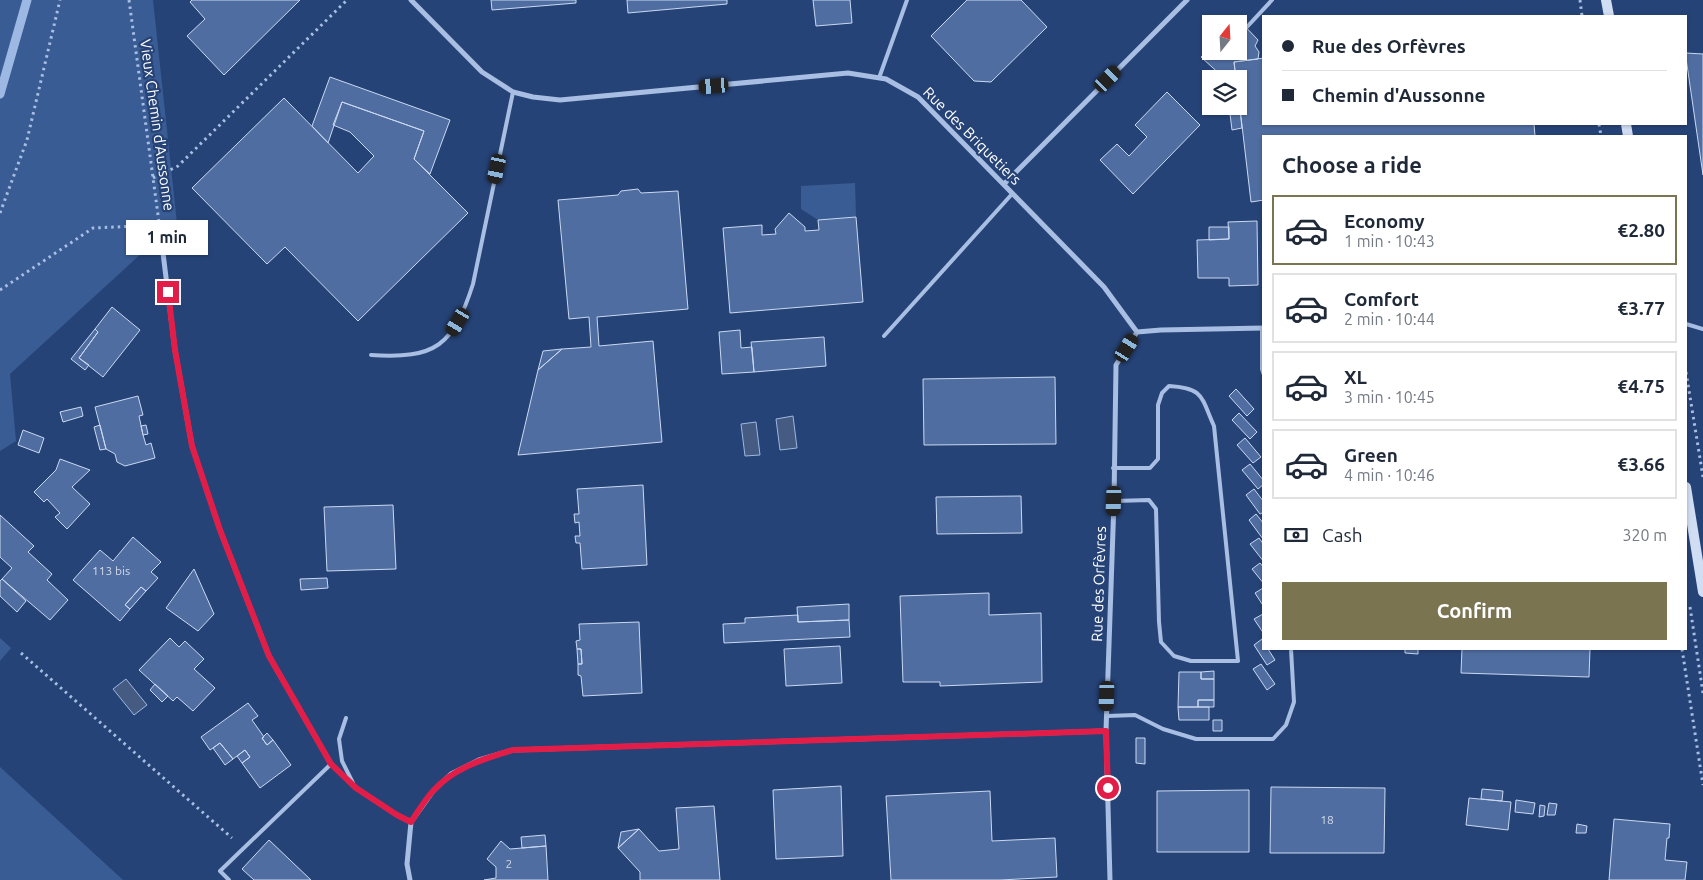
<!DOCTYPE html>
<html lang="en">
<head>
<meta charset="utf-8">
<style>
  body { margin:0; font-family:Ubuntu,sans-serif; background:#f2f2f3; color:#1f2937; height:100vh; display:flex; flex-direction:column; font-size:19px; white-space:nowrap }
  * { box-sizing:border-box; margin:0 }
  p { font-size:16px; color:#747a83 }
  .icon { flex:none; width:28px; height:28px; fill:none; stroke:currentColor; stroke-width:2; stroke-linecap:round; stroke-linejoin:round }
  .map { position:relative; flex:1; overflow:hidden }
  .side { position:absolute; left:1262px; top:135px; width:425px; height:515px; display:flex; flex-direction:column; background:#fff; border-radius:0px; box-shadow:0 1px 4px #0004 }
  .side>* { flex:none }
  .banner { position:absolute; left:1262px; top:15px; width:425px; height:110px; border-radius:0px; box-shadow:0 1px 4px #0004; display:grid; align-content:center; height:110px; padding:0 20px; background:#fff }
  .needle { width:32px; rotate:18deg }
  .tools { position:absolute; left:1202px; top:15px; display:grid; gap:10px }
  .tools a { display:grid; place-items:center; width:45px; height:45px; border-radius:0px; background:#fff; box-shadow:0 1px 4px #0004; font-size:25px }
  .end { position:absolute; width:22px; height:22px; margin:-11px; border:6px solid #e11d48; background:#fff; box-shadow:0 0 0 2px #fff }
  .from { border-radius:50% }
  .bubble { position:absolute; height:35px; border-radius:0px; background:#fff; box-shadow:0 1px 4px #0004; font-size:16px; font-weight:700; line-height:35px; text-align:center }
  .car { position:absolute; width:15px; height:30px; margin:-15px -8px; border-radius:6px; box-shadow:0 0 4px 1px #0007; background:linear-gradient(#222 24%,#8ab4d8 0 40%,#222 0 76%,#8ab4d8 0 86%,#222 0) }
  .banner b { display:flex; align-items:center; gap:18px; height:48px; font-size:19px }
  .banner b+b { border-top:1px solid #e0e1e3 }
  .banner i { width:12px; height:12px; background:#1f2937 }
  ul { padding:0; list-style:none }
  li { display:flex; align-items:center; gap:15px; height:70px; margin:0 10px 8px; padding:0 10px; border:2px solid #e0e1e3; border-radius:0px }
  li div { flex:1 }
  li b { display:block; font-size:19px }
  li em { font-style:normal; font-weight:700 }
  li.selected { border-color:#7a7450 }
  li>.icon { width:45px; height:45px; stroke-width:1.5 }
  h2 { padding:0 20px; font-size:22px; line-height:60px }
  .pay { display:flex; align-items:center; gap:12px; height:55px; padding:0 20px; font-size:19px }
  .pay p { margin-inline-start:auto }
  .cta { display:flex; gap:10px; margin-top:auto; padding:10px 20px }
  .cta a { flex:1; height:58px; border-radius:0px; background:#7a7450; color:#fff; font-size:20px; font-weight:700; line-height:58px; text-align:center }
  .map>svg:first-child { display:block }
</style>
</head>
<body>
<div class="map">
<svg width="1703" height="880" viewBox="0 0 1703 880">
  <rect width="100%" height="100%" fill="#264377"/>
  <!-- green -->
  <path fill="#3a5c94" d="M0 0H153L178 233 144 251 10 374 16 441 0 451Z
    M855 183 856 217 818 220 801 209V186Z
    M0 638 11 648 0 661Z
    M0 767 123 880H0Z"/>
  <!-- water -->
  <path fill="#455b81" stroke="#9cb8e3" d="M793 416 797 448 780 450 776 419Z
    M756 422 760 455 745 456 741 424Z
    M126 679 147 705 134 715 113 689Z"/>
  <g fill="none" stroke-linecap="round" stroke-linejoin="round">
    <!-- stream -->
    <path stroke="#9cb8e3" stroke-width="9" d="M0 94 27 0"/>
  </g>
  <!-- building -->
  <path fill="#4f6da0" stroke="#cad9f2" d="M192 0H300L224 75 187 36 205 19 190 2Z
    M491 0H576V3L492 10Z
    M627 0H727V4L628 13Z
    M813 0H850L852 23 816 26Z
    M967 0H1021L1047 27 991 82 974 81 931 36Z
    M1239 20 1258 40 1255 46 1259 52 1258 59 1234 62 1236 79H1225L1201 57 1211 47V51H1239V24H1235Z
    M1686 53 1703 54V175L1686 58Z
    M1264 58V124H1534L1535 136H1264V200L1251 202 1239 100V79H1236L1234 62Z
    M330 77 450 120 430 174 414 159 424 131 342 102 328 143 312 126Z
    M1167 92 1200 125 1133 194 1100 160 1117 144 1129 156 1147 137 1135 125Z
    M284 98 358 173 374 156 350 132 333 125 342 102 424 131 414 159 468 213 358 321 285 247 267 264 192 188Z
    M1239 100 1242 128 1232 130 1229 106H1239Z
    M638 189 641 193 678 191 688 309 597 317 599 346 653 341 662 442 518 455 538 370 562 349 591 347 589 317 569 319 558 200 618 195 621 191Z
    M789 213 805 227V231L819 230 818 220 856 217 863 302 730 313 723 228 762 225V235L776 234 775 229Z
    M1257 221 1258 285 1229 286V278H1198L1197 240 1229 239 1228 222Z
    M1209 227H1229V239L1209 240Z
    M112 307 140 330 103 377 79 358 98 332 95 329Z
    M95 329 98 332 79 358 89 365 85 370 71 359Z
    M740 330 741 348 752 347 754 372 722 374 719 332Z
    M824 337 826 366 754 372 751 342Z
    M562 349 538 370 543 351Z
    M1055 377 1056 444 924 445 923 379Z
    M1236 389 1254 409 1247 416 1229 396Z
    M138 396 143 415 139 416 143 435 146 445 151 443 155 458 125 466 117 462 115 454 106 449 95 407Z
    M81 407 83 416 63 422 60 412Z
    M1239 413 1257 432 1250 439 1232 420Z
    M100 425 106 449 100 450 94 427Z
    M146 425 148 434 143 435 141 426Z
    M23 430 44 438 39 453 18 445Z
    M1245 438 1261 457 1253 463 1237 445Z
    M60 459 90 470 72 487 90 504 67 529 55 517 60 513 47 499 44 502 34 492 56 470Z
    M1250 464 1264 481V484L1258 489 1242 470Z
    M643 485 647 565 582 569 580 543H576L575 536H580L579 522 575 523 574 514H579L577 489Z
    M1254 489 1264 502V512L1260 514 1246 495Z
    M1021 496 1022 533 937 534 936 497Z
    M393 505 396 569 327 571 324 507Z
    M1256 514 1264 524 1263 539 1249 520Z
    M0 515 34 546 28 552 52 574 47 580 68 600 50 620 2 579 12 568 0 557Z
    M133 537 161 562 151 572 158 578 146 591 141 587 125 605 130 609 120 621 73 580 100 550 113 561Z
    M1259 538 1264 545V562L1250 544Z
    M1260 563 1264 568V584L1252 569Z
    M194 569 214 614 198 631 166 608Z
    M327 578 328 588 301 590 300 579Z
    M2 579 26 601 17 612 0 596V581Z
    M141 587 146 591 130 609 125 605Z
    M1263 588H1264V607L1255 593Z
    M989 593V615L1041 613 1042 682 940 686V682H903L900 596Z
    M849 604V620L798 622 797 607Z
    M1263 614 1264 615V634L1254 619Z
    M798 615V622L849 620 850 637 724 643 723 624 745 623V618Z
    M639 622 642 693 583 696 581 676 578 675V664H582L581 649H577L576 641 580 640 579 624Z
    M170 638 179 647 185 641 204 659 194 669 215 688 193 711 177 697 173 701 139 670Z
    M1262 639 1264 649H1268L1275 660 1267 665 1254 645Z
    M840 646 842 683 786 686 784 649Z
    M577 649H581L582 664H578Z
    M1405 649H1418V654L1405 653Z
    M1462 649H1590L1589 677 1461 673Z
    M1261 664 1275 684 1267 690 1253 669Z
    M1214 671V679H1201V672Z
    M1179 672H1201V679H1214V700H1198V707H1178Z
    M155 684 168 696 162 702 150 690Z
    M1198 700H1214V707H1198Z
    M248 703 258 716 252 720 264 737 262 738 267 745 273 740 291 765 260 788 242 763 250 757 245 750 233 759 220 743 210 750 201 737Z
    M1178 707H1209V720H1179Z
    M1213 720H1222V731H1213Z
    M267 733 273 740 267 745 262 738Z
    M1136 738H1145V764L1136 763Z
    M220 743 233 759 225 765 213 748Z
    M245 750 250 757 242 763 237 756Z
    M841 786 843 856 776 859 773 790Z
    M1271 787 1385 788 1384 853H1270Z
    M1482 789 1503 791 1502 801 1481 799Z
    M1249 790V852H1157V791Z
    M990 791 992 841 1055 838 1057 877 1000 880H891L886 796Z
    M1469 798 1511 802 1508 830 1466 825Z
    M1516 800 1535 803 1533 814 1515 812Z
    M1549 803 1557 804 1555 815H1547Z
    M1540 805 1545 806 1544 816 1539 817Z
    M714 806 720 880H640V872L618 848 639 829 659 851 679 849 676 808Z
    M1614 819 1670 824 1669 838H1667L1665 860 1687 862 1685 880H1609Z
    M1577 824 1587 826 1586 833H1576Z
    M639 829 618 848 621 832Z
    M545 835 546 846 522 848 521 837Z
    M269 840 311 880H254L242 869Z
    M501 841 510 849 546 846 548 880H484L496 878V867L487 859Z"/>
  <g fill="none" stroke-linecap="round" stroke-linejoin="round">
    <!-- path -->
    <path stroke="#a8bee2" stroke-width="3" stroke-dasharray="2.5 4" stroke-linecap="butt" d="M129 0 161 237
      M1580 0 1582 16
      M1599 124 1601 136
      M153 178 178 166 347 0
      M0 213 27 140 60 0
      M0 290 93 228 160 225
      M1686 372 1703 477
      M1690 607 1703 693
      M1682 649 1703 785
      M21 653 232 838"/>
    <!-- lane -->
    <path stroke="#a8bee2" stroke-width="4" d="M1246 28 1272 0
      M879 78 907 0
      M1686 324 1703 329
      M1262 328V369L1264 375
      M884 336 1012 194
      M371 355C436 359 453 346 473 284L513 92
      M1113 468H1150L1158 459V405L1162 393 1169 386C1204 388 1201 397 1214 426L1238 661H1191L1174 656 1161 642 1159 622 1156 509 1149 500 1114 501
      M1107 716 1135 715 1163 729 1196 739H1273L1286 725 1294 702 1291 649
      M346 718 339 739 342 761 353 783
      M229 880 220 871 331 764"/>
    <!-- street -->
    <path stroke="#a8bee2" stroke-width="5" d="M411 0 482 72 513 92 533 97 560 100 848 73 886 79 918 97 1104 287 1137 332
      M1004 184 1187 0
      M163 253 175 350 192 446 220 530 269 656 331 764 356 788 397 815 411 822
      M1137 332 1161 330 1264 328
      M410 880 407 864 411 822 433 791 451 774 479 760 513 750 1106 731
      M1110 880 1106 731 1114 501 1116 365 1137 332"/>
    <!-- secondary -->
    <path stroke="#d0ddf3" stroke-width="10" d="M1606 0 1609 16
      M1626 124 1628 136
      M1686 487 1703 592"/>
  </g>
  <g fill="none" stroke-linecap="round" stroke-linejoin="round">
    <!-- route -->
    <path stroke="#e11d48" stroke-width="6" d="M168 292 175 350 192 446 220 530 269 656 331 764 356 788 397 815 411 822C418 812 425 799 434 790 455 767 484 759 513 750L1106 731 1108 788"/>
  </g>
  <g text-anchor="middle" stroke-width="4.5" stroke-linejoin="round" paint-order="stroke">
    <!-- number labels -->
    <g font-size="12" fill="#d3dae7">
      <text x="111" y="575">113 bis</text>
      <text x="1327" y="824">18</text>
      <text x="509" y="868">2</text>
    </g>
    <!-- street labels -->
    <g font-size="15" fill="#fff" stroke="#264377">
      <text transform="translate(157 125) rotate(82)" y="5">Vieux Chemin d'Aussonne</text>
      <text transform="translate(972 136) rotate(45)" y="5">Rue des Briquetiers</text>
      <text transform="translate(1099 584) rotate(-88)" y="5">Rue des Orfèvres</text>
    </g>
  </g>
</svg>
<div class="tools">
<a><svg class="needle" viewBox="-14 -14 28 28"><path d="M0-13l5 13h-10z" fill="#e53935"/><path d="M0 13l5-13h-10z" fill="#747a83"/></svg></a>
<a><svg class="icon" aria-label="layers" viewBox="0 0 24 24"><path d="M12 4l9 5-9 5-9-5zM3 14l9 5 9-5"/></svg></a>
</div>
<i class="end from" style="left:1108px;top:788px"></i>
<i class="end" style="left:168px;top:292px"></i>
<div class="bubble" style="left:126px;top:220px;width:82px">1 min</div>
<i class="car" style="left:1108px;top:79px;rotate:45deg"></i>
<i class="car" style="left:714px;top:86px;rotate:265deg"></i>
<i class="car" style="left:497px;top:169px;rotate:192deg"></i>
<i class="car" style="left:458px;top:322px;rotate:211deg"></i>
<i class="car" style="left:1127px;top:348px;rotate:32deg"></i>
<i class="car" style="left:1114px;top:501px;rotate:182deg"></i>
<i class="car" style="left:1107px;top:696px;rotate:182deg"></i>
<div class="banner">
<b><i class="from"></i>Rue des Orfèvres</b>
<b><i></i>Chemin d'Aussonne</b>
</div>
<section class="side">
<h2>Choose a ride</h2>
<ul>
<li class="selected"><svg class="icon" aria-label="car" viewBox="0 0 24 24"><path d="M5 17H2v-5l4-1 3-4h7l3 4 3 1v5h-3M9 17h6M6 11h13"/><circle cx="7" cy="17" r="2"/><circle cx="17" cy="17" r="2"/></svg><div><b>Economy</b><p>1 min · 10:43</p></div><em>€2.80</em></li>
<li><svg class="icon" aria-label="car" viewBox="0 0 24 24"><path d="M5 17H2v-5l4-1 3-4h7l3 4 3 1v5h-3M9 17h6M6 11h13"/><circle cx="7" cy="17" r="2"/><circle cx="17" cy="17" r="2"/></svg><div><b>Comfort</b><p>2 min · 10:44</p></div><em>€3.77</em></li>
<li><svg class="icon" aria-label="car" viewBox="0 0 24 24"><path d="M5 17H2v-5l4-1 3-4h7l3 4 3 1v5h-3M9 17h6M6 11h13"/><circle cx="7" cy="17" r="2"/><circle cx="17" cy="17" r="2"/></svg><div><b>XL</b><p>3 min · 10:45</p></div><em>€4.75</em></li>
<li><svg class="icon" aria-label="car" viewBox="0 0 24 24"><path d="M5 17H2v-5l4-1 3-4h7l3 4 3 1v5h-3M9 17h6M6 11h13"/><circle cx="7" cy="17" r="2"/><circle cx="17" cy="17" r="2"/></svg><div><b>Green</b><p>4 min · 10:46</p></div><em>€3.66</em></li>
</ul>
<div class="pay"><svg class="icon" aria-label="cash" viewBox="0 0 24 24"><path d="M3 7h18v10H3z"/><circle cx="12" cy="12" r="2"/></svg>Cash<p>320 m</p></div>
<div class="cta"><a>Confirm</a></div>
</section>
</div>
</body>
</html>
